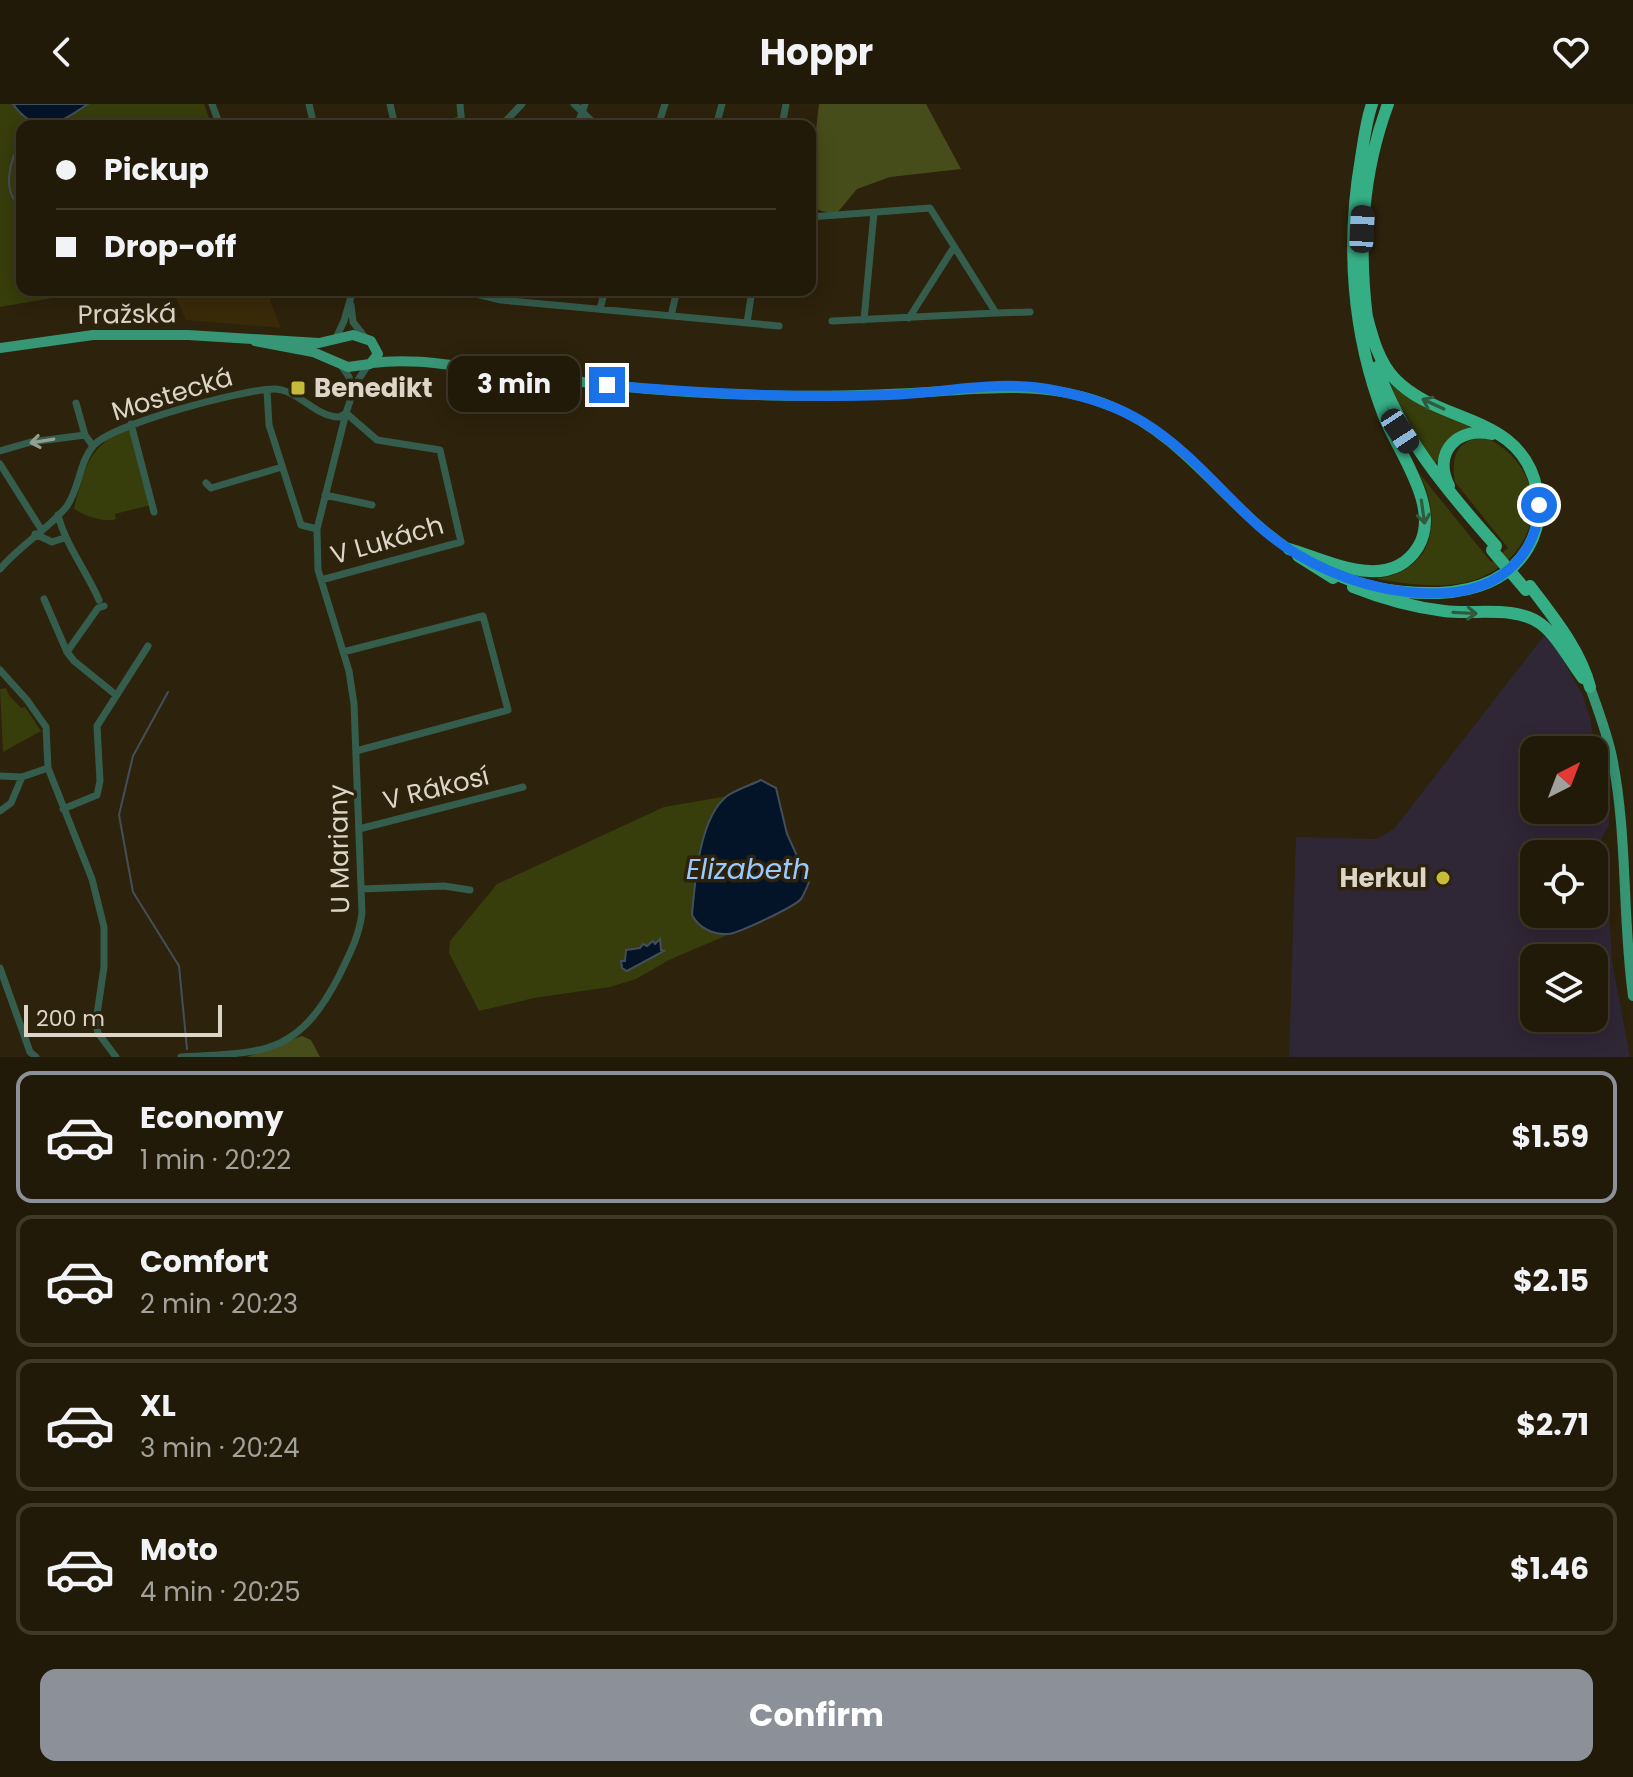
<!DOCTYPE html>
<html lang="en">
<head>
<meta charset="utf-8">
<style>
  body { margin:0; font-family:Poppins,sans-serif; background:#2e2716; color:#f1f3f6; height:100vh; display:flex; flex-direction:column; font-size:30px; white-space:nowrap }
  * { box-sizing:border-box; margin:0 }
  p { font-size:26px; color:#a2a19c }
  .icon { flex:none; width:44px; height:44px; fill:none; stroke:currentColor; stroke-width:2; stroke-linecap:round; stroke-linejoin:round }
  .map { position:relative; height:953px; overflow:hidden }
  .panel { display:flex; flex-direction:column; background:#221a08; flex:1 }
  .panel>* { flex:none }
  .hud { position:absolute; left:16px; top:16px; width:800px; height:176px; border-radius:16px; box-shadow:0 4px 20px #0003,0 0 0 2px #3f3829; display:grid; align-content:center; height:176px; padding:0 40px; background:#221a08 }
  .needle { width:52px; rotate:42deg }
  .controls { position:absolute; left:1520px; top:632px; display:grid; gap:16px }
  .controls a { display:grid; place-items:center; width:88px; height:88px; border-radius:16px; background:#221a08; box-shadow:0 4px 20px #0003,0 0 0 2px #3f3829; font-size:40px }
  .scale { position:absolute; left:24px; bottom:20px; width:198px; box-sizing:border-box; padding-left:8px; border:4px solid #ddd6c8; border-top:0; font-size:22px; line-height:28px; white-space:nowrap; color:#ddd6c8; -webkit-text-stroke:6px #2d220b; paint-order:stroke }
  .end { position:absolute; width:36px; height:36px; margin:-18px; border:10px solid #1a73e8; background:#fff; box-shadow:0 0 0 4px #fff }
  .from { border-radius:50% }
  .bubble { position:absolute; height:56px; border-radius:16px; background:#221a08; box-shadow:0 4px 20px #0003,0 0 0 2px #3f3829; font-size:26px; font-weight:700; line-height:56px; text-align:center }
  .car { position:absolute; width:24px; height:48px; margin:-24px -12px; border-radius:10px; box-shadow:0 0 6px 2px #0007; background:linear-gradient(#222 24%,#8ab4d8 0 40%,#222 0 76%,#8ab4d8 0 86%,#222 0) }
  .hud b { display:flex; align-items:center; gap:28px; height:76px; font-size:30px }
  .hud b+b { border-top:2px solid #3f3829 }
  .hud i { width:20px; height:20px; background:#f1f3f6 }
  ul { padding:14px 0 0; list-style:none }
  li { display:flex; align-items:center; gap:24px; height:132px; margin:0 16px 12px; padding:0 24px; border:4px solid #3f3829; border-radius:16px }
  li div { flex:1 }
  li b { display:block; font-size:30px }
  li em { font-style:normal; font-weight:700 }
  li.current { border-color:#8c9099 }
  li>.icon { width:72px; height:72px; stroke-width:1.5 }
  .action { display:flex; gap:16px; margin-top:auto; padding:16px 40px }
  .action a { flex:1; height:92px; border-radius:16px; background:#8c9099; color:#fff; font-size:32px; font-weight:700; line-height:92px; text-align:center }
  header { display:flex; justify-content:space-between; align-items:center; height:104px; padding:0 40px; background:#221a08; font-size:36px; font-weight:700 }
  .map>svg:first-child { display:block }
</style>
</head>
<body>
<header><svg class="icon" aria-label="back" viewBox="0 0 24 24"><path d="M15 5l-7 7 7 7"/></svg>Hoppr<svg class="icon" aria-label="heart" viewBox="0 0 24 24"><path d="M12 20l-8-8c-3-5 5-10 8-4 3-6 11-1 8 4z"/></svg></header>
<div class="map">
<svg width="1633" height="953" viewBox="0 0 1633 953">
  <rect width="100%" height="100%" fill="#2d220b"/>
  <!-- built -->
  <path fill="#392a0a" d="M266 186 281 224 186 216 173 187Z"/>
  <!-- industrial -->
  <path fill="#302736" fill-rule="evenodd" d="M1543 533H1550L1583 592 1590 613 1597 663 1609 709V721L1602 734 1596 759 1607 772 1612 857 1630 953H1289L1296 733 1376 735 1394 725ZM1534 646H1594V706H1534ZM1534 750H1594V810H1534ZM1534 854H1594V914H1534Z"/>
  <!-- green -->
  <path fill="#373d0b" d="M0 0H204L212 22H124L118 16 111 22H22V186H99L0 203Z
    M1387 272 1479 324 1434 360 1398 298Z
    M129 322 151 401 115 410 116 415C105 419 84 412 74 405 86 361 86 346 129 322Z
    M1485 333C1551 364 1547 446 1480 474 1448 487 1408 480 1376 475 1383 473 1393 472 1400 468 1441 448 1436 403 1419 369L1491 458 1508 444 1455 378C1451 352 1456 336 1485 333Z
    M6 584 9 591 21 604 25 603 41 627 3 648 0 585Z
    M728 692 714 708 707 826 730 830 671 855 636 875 610 883 534 894 479 907 449 849 450 837 497 780 664 703Z"/>
  <!-- forest -->
  <path fill="#474d1a" d="M819 0H926L961 65 890 73 857 85 837 109C826 109 818 107 810 100V79Z
    M302 932 311 936 320 953H247Z"/>
  <!-- water -->
  <path fill="#031429" stroke="#444e59" stroke-width="2" d="M13 0H88C60 19 37 34 13 0Z
    M761 676 776 684 787 730 809 778C807 783 804 790 801 795 794 803 739 829 728 830 713 831 699 824 692 811 695 778 699 714 727 692 737 685 751 681 761 676Z
    M660 835 661 846 664 847 627 867 622 864 621 857H625L626 846 640 844 643 840 647 842 653 837 655 840Z"/>
  <g fill="none" stroke-linecap="round" stroke-linejoin="round">
    <!-- stream -->
    <path stroke="#444e59" stroke-width="2" d="M22 35C10 55 0 89 22 103
      M168 588 133 652 119 711 133 788 179 862 187 945"/>
    <!-- street -->
    <path stroke="#345d4d" stroke-width="7" d="M212 0 220 22
      M309 0 314 22
      M390 0 395 22
      M460 0 462 22
      M574 0 597 22
      M434 22 461 16
      M501 22 522 0
      M577 22 585 0
      M658 22 665 0
      M716 22 722 0
      M782 22 786 0
      M810 113 930 104 996 209 1030 208
      M459 186 501 196 779 222
      M351 201 353 218 364 232
      M600 205 605 186
      M671 212 677 186
      M909 214 954 143
      M864 216 874 108
      M832 217 996 209
      M747 219 752 186
      M336 234 344 217 353 186
      M341 261 349 273 352 286
      M76 299 85 331 93 342
      M131 320 154 408
      M0 347 31 338 85 331
      M0 360 41 425
      M206 379 211 384 282 363
      M325 391 372 401
      M58 411C66 442 86 466 99 496
      M317 425 346 309 377 336 440 346 461 438 321 476
      M35 430 52 438 64 434
      M0 465C19 442 51 423 67 402 80 383 79 358 94 341 113 320 244 285 274 285 298 285 316 314 340 313L346 309 356 279 368 261
      M44 495 67 548 74 557 116 591
      M67 548 98 504 104 502
      M343 548 483 512 508 606 356 647
      M0 566 27 596 46 623 48 664 92 775 104 823V863L96 917 98 929 116 953
      M0 672 22 673 48 664
      M63 705 97 691 100 677 97 622 148 542
      M0 707 11 699 22 673
      M359 725 523 683
      M361 785 444 782 470 786
      M0 864 30 948 36 953
      M181 953C263 948 297 953 339 872 349 851 359 833 362 809L354 600 349 567 318 466 317 425 301 421 269 321 267 286"/>
    <!-- primary -->
    <path stroke="#379675" stroke-width="10" d="M0 244 93 231H188L319 239 353 231 371 237 378 250 370 260 348 263 313 248 255 237
      M372 259C408 254 443 260 480 265 522 270 564 276 606 281 719 293 831 295 944 287 1002 283 1056 279 1111 302 1185 332 1225 402 1289 445
      M1590 583C1598 606 1607 629 1612 653 1628 732 1622 813 1633 892"/>
    <!-- highway -->
    <path stroke="#35ad85" stroke-width="12" d="M1367 214C1358 140 1362 70 1388 0
      M1377 263C1401 333 1448 388 1496 442
      M1449 382C1432 348 1458 322 1492 330
      M1289 445C1327 456 1389 490 1418 443 1442 404 1398 348 1384 312 1352 230 1346 140 1361 54 1364 36 1366 17 1372 0
      M1298 452 1333 474
      M1327 466C1361 484 1402 490 1439 489 1474 487 1509 476 1528 444 1538 427 1541 406 1537 386 1522 309 1439 321 1395 275 1378 257 1372 232 1366 209
      M1530 482C1553 513 1580 545 1590 583
      M1353 483C1383 495 1412 503 1444 507 1474 511 1515 501 1541 520 1558 533 1570 557 1583 574"/>
    <!-- highway-bridge -->
    <path stroke="#35ad85" stroke-width="12" d="M1492 446 1526 486"/>
  </g>
  <!-- one-way arrows -->
  <defs><path id="oneway-shaft" d="M-6 0H5M1.5-3L5.5 0L1.5 3" fill="none" stroke-width="1.6" stroke-linecap="round" stroke-linejoin="round" transform="scale(2)"/></defs>
  <g stroke="#305a3c">
    <use href="#oneway-shaft" transform="translate(1433 300) rotate(-155)"/>
    <use href="#oneway-shaft" transform="translate(1423 408) rotate(82)"/>
    <use href="#oneway-shaft" transform="translate(1465 509) rotate(3)"/>
  </g>
  <use stroke="#91a091" href="#oneway-shaft" transform="translate(42 337) rotate(171)"/>
  <g fill="none" stroke-linecap="round" stroke-linejoin="round">
    <!-- route -->
    <path stroke="#1a73e8" stroke-width="10" d="M607 281C702 290 795 294 890 291 943 289 1001 275 1053 286 1085 292 1115 301 1143 318 1189 346 1221 388 1260 423 1300 458 1353 482 1407 488 1434 491 1465 490 1490 478 1520 463 1538 435 1539 401"/>
  </g>
  <!-- markers -->
  <g fill="#c7bb3c" stroke="#2d220b" stroke-width="3">
    <rect x="290" y="276" width="16" height="16" rx="4"/>
    <circle cx="1443" cy="774" r="8"/>
  </g>
  <g text-anchor="middle" stroke-width="7" stroke-linejoin="round" paint-order="stroke">
    <!-- street labels -->
    <g font-size="26" fill="#ddd6c8" stroke="#2d220b">
      <text transform="translate(127 210) rotate(-1)" y="9">Pražská</text>
      <text transform="translate(172 290) rotate(-17)" y="9">Mostecká</text>
      <text transform="translate(387 436) rotate(-16)" y="9">V Lukách</text>
      <text transform="translate(436 684) rotate(-14)" y="9">V Rákosí</text>
      <text transform="translate(339 745) rotate(-91)" y="9">U Mariany</text>
    </g>
    <!-- poi labels -->
    <g font-size="26" font-weight="bold" fill="#ddd6c8" stroke="#2d220b" text-anchor="start">
      <text x="314" y="293">Benedikt</text>
      <text x="1427" y="783" text-anchor="end">Herkul</text>
    </g>
    <!-- water labels -->
    <g font-size="28" font-style="italic" fill="#9bc8fe" stroke="#2d220b">
      <text x="748" y="775">Elizabeth</text>
    </g>
  </g>
</svg>
<div class="controls">
<a><svg class="needle" viewBox="-14 -14 28 28"><path d="M0-13l5 13h-10z" fill="#e53935"/><path d="M0 13l5-13h-10z" fill="#a2a19c"/></svg></a>
<a><svg class="icon" aria-label="locate" viewBox="0 0 24 24"><circle cx="12" cy="12" r="6"/><path d="M12 2v4M12 18v4M2 12h4M18 12h4"/></svg></a>
<a><svg class="icon" aria-label="layers" viewBox="0 0 24 24"><path d="M12 4l9 5-9 5-9-5zM3 14l9 5 9-5"/></svg></a>
</div>
<div class="scale">200 m</div>
<i class="end from" style="left:1539px;top:401px"></i>
<i class="end" style="left:607px;top:281px"></i>
<div class="bubble" style="left:448px;top:252px;width:132px">3 min</div>
<i class="car" style="left:1362px;top:125px;rotate:3deg"></i>
<i class="car" style="left:1400px;top:327px;rotate:147deg"></i>
<div class="hud">
<b><i class="from"></i>Pickup</b>
<b><i></i>Drop-off</b>
</div>
</div>
<section class="panel">
<ul>
<li class="current"><svg class="icon" aria-label="car" viewBox="0 0 24 24"><path d="M5 17H2v-5l4-1 3-4h7l3 4 3 1v5h-3M9 17h6M6 11h13"/><circle cx="7" cy="17" r="2"/><circle cx="17" cy="17" r="2"/></svg><div><b>Economy</b><p>1 min · 20:22</p></div><em>$1.59</em></li>
<li><svg class="icon" aria-label="car" viewBox="0 0 24 24"><path d="M5 17H2v-5l4-1 3-4h7l3 4 3 1v5h-3M9 17h6M6 11h13"/><circle cx="7" cy="17" r="2"/><circle cx="17" cy="17" r="2"/></svg><div><b>Comfort</b><p>2 min · 20:23</p></div><em>$2.15</em></li>
<li><svg class="icon" aria-label="car" viewBox="0 0 24 24"><path d="M5 17H2v-5l4-1 3-4h7l3 4 3 1v5h-3M9 17h6M6 11h13"/><circle cx="7" cy="17" r="2"/><circle cx="17" cy="17" r="2"/></svg><div><b>XL</b><p>3 min · 20:24</p></div><em>$2.71</em></li>
<li><svg class="icon" aria-label="car" viewBox="0 0 24 24"><path d="M5 17H2v-5l4-1 3-4h7l3 4 3 1v5h-3M9 17h6M6 11h13"/><circle cx="7" cy="17" r="2"/><circle cx="17" cy="17" r="2"/></svg><div><b>Moto</b><p>4 min · 20:25</p></div><em>$1.46</em></li>
</ul>
<div class="action"><a>Confirm</a></div>
</section>
</body>
</html>
